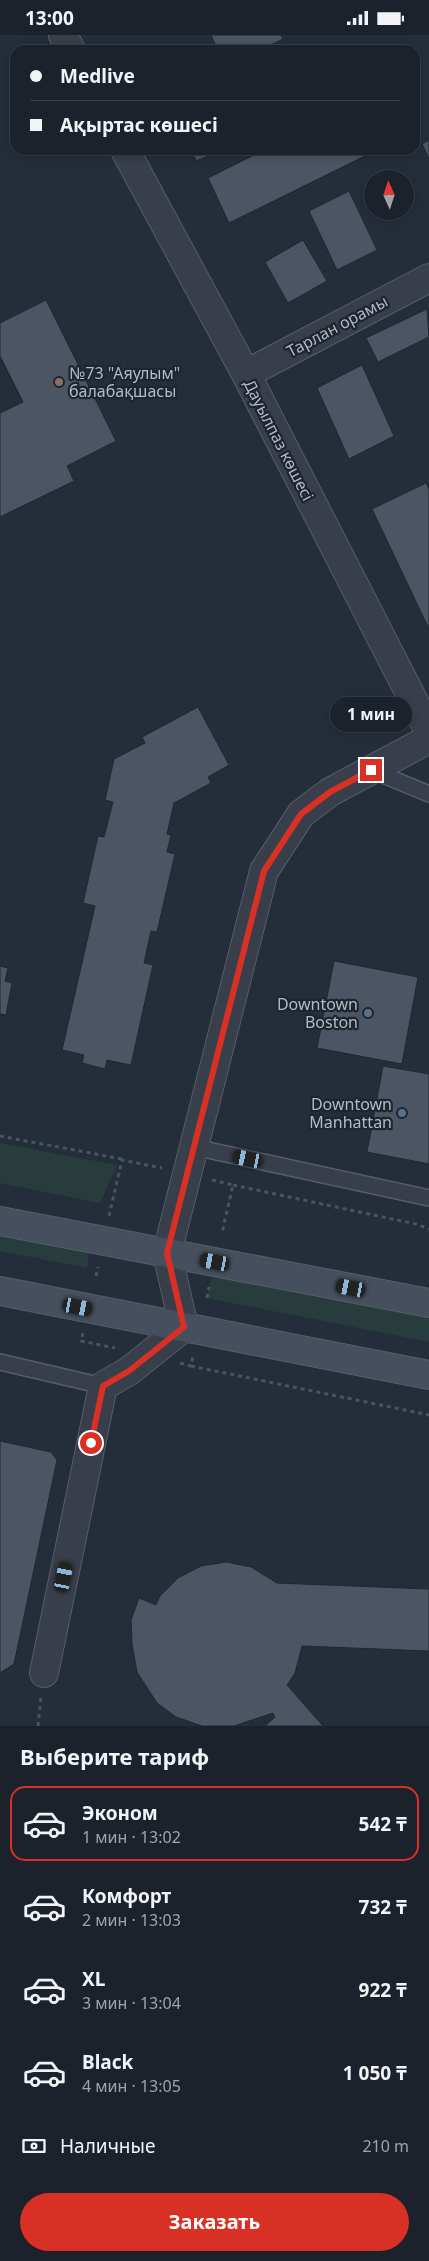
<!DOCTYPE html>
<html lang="ru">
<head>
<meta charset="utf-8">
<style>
  body { margin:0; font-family:"Noto Sans",sans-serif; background:#242a34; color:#f1f3f6; height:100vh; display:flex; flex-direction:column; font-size:19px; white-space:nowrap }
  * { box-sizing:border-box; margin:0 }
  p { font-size:16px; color:#a0a4a9 }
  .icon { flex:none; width:28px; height:28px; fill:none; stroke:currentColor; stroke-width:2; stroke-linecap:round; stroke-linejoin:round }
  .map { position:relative; height:1691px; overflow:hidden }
  .panel { display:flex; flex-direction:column; background:#1b222c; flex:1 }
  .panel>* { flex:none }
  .guide { position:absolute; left:10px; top:10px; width:410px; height:110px; border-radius:15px; box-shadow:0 2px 8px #0003,0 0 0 1px #393f48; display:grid; align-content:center; height:110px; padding:0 20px; background:#1b222c }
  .needle { width:32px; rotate:357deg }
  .tools { position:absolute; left:364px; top:135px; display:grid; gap:10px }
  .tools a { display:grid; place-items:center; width:50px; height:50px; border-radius:50%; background:#1b222c; box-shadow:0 2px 8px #0003,0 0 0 1px #393f48; font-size:25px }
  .end { position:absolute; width:22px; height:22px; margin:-11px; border:6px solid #d93025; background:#fff; box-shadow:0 0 0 2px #fff }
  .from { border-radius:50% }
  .bubble { position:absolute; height:35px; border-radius:18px; background:#1b222c; box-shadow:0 2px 8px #0003,0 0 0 1px #393f48; font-size:16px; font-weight:700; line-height:35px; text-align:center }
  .car { position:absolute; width:15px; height:30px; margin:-15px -8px; border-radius:6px; box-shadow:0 0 4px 1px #0007; background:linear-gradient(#222 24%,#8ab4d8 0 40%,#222 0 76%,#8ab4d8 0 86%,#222 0) }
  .guide b { display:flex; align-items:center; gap:18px; height:48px; font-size:19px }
  .guide b+b { border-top:1px solid #393f48 }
  .guide i { width:12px; height:12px; background:#f1f3f6 }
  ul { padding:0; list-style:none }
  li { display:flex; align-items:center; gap:15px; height:75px; margin:0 10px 8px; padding:0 10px; border:2px solid transparent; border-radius:15px }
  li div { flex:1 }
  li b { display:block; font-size:19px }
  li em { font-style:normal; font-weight:700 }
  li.selected { border-color:#d93025 }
  li>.icon { width:45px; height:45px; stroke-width:1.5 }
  h2 { padding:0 20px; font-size:22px; line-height:60px }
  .pay { display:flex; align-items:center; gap:12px; height:55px; padding:0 20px; font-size:19px }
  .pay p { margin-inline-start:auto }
  .primary-button { display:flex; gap:10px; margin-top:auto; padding:10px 20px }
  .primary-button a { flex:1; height:58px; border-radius:30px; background:#d93025; color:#fff; font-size:20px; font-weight:700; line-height:58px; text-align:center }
  .status { display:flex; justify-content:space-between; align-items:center; height:35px; padding:0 25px; background:#1b222c; direction:ltr }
  .status svg { height:14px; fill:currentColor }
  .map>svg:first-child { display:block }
</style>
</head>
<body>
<div class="status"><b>13:00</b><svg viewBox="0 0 49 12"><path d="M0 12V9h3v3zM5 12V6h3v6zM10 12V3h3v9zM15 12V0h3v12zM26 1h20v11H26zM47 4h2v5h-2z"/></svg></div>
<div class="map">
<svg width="429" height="1691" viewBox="0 0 429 1691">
  <rect width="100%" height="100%" fill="#242e3a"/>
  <!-- green -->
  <path fill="#293c3d" d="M0 1108 117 1130 100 1168 0 1148Z
    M0 1200 89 1216 87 1233 0 1216Z
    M212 1241 429 1283V1307L207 1263Z"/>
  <!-- building -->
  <path fill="#4b5563" stroke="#1f2731" d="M211 0H281L283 4 260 15H218Z
    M429 105V124L422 109Z
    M192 115H223L196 126Z
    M264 115H377L229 188 208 143Z
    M349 156 377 215 337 235 309 176Z
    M303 205 327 246 288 268 265 227Z
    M46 265 116 406 67 431 74 446 0 482V378L23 367 0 321V288Z
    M427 274 429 302 378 327 366 303Z
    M362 330 394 401 349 424 317 353Z
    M426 448 429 454V594L372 474Z
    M198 672 229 730 208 742 211 748 174 768 167 799 171 800 167 817 175 819 157 897 151 896 144 928 153 930 131 1030 107 1025 105 1034 82 1028 84 1020 62 1015 95 871 83 868 98 801 104 802 113 767 105 765 114 724 145 708 142 702Z
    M334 926 418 942 402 1029 317 1013Z
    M0 931 8 933 5 946 12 948 6 980 0 979Z
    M383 1031 429 1039V1129L367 1117Z
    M0 1406 51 1417 57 1425 14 1629 0 1638Z
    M226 1527 251 1532 277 1548 429 1554V1616L302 1611 295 1638 287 1650 323 1691H265L275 1682 273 1678 234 1691H202L176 1682 157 1668 137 1637 132 1609 131 1585 139 1563 156 1570 160 1561 178 1543 201 1531Z"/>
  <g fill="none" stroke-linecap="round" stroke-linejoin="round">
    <!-- service casing -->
    <g stroke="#565d68" stroke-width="18">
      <path id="service" d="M371 735 429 759
        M194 1112 429 1163
        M0 1327 103 1351"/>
    </g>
    <!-- minor casing -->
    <g stroke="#565d68" stroke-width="30">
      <path id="minor" d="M63 0 71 15
        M125 115 246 339 429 696
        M246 339 429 243
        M44 1638 103 1351 129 1336 184 1292 167 1218 264 836 301 779 330 757 429 704"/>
    </g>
    <!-- secondary casing -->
    <g stroke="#565d68" stroke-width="30">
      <path id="secondary" d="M0 1186 429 1268
        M0 1256 429 1340"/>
    </g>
    <!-- path -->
    <path stroke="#46575a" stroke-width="3" stroke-dasharray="4 4" stroke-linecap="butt" d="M0 1101 122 1124
      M212 1145 233 1150 222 1198
      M233 1150 416 1189 429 1194
      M109 1181 122 1125 162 1133
      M96 1241 98 1232
      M207 1263 209 1252
      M83 1298 81 1306 115 1313
      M180 1328 191 1331 193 1321
      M191 1331 429 1380
      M38 1691 41 1662"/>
    <!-- service -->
    <use href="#service" stroke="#383f4a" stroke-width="15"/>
    <!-- minor -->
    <use href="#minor" stroke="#383f4a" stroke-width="28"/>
    <!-- secondary -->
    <use href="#secondary" stroke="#464f5d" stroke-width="28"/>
  </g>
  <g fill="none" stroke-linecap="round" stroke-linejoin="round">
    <!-- route -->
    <path stroke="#d93025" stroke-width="6" d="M91 1408 103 1351 129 1336 184 1292 167 1218 264 836 301 779 330 757 371 735"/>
  </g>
  <!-- markers -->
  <circle fill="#8d6e63" stroke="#1d252f" stroke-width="2" cx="59" cy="347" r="5"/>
  <g fill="#5c6f8a" stroke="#1d252f" stroke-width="2">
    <circle cx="368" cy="978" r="5"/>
    <circle cx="402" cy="1078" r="5"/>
  </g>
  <g text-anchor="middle" stroke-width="4.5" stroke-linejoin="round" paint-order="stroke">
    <!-- street labels -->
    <g font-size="16" fill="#b3bac6" stroke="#1d252f">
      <text transform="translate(337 291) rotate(-28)" y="6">Тарлан орамы</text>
      <text transform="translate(279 405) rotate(63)" y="6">Дауылпаз көшесі</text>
    </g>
    <!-- poi labels -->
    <g font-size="16" fill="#b3bac6" stroke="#1d252f" text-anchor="end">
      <text x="69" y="344" text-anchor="start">№73 "Аяулым"<tspan x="69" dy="18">балабақшасы</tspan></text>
      <text x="358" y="975">Downtown<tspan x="358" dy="18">Boston</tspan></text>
      <text x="392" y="1075">Downtown<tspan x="392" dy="18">Manhattan</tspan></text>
    </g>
  </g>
</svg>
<div class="tools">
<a><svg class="needle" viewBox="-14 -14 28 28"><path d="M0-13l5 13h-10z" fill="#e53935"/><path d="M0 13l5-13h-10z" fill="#a0a4a9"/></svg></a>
</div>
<i class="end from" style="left:91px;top:1408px"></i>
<i class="end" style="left:371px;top:735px"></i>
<div class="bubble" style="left:330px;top:662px;width:82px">1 мин</div>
<i class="car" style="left:248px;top:1124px;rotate:282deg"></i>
<i class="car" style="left:215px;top:1227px;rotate:280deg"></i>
<i class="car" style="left:351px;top:1253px;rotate:281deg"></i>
<i class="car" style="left:78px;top:1272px;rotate:101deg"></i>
<i class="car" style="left:64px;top:1542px;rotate:11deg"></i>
<div class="guide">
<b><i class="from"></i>Medlive</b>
<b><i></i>Ақыртас көшесі</b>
</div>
</div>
<section class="panel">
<h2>Выберите тариф</h2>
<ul>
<li class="selected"><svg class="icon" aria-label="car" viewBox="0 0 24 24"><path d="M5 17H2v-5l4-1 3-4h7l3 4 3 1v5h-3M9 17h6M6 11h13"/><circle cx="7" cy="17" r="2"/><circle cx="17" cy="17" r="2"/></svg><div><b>Эконом</b><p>1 мин · 13:02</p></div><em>542 ₸</em></li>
<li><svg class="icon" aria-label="car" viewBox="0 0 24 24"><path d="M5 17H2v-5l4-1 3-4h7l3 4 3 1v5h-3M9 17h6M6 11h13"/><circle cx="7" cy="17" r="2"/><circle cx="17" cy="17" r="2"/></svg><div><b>Комфорт</b><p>2 мин · 13:03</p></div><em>732 ₸</em></li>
<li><svg class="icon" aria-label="car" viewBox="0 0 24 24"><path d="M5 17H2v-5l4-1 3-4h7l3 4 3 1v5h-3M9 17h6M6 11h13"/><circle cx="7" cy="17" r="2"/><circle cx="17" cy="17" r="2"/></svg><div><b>XL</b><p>3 мин · 13:04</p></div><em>922 ₸</em></li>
<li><svg class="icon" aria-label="car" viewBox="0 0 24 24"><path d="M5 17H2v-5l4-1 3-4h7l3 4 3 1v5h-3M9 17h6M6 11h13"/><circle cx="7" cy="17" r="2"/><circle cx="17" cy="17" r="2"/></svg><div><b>Black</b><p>4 мин · 13:05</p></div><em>1 050 ₸</em></li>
</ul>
<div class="pay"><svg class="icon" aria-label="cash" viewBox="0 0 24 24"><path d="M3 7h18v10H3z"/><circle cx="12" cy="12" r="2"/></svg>Наличные<p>210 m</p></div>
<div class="primary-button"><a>Заказать</a></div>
</section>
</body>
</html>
